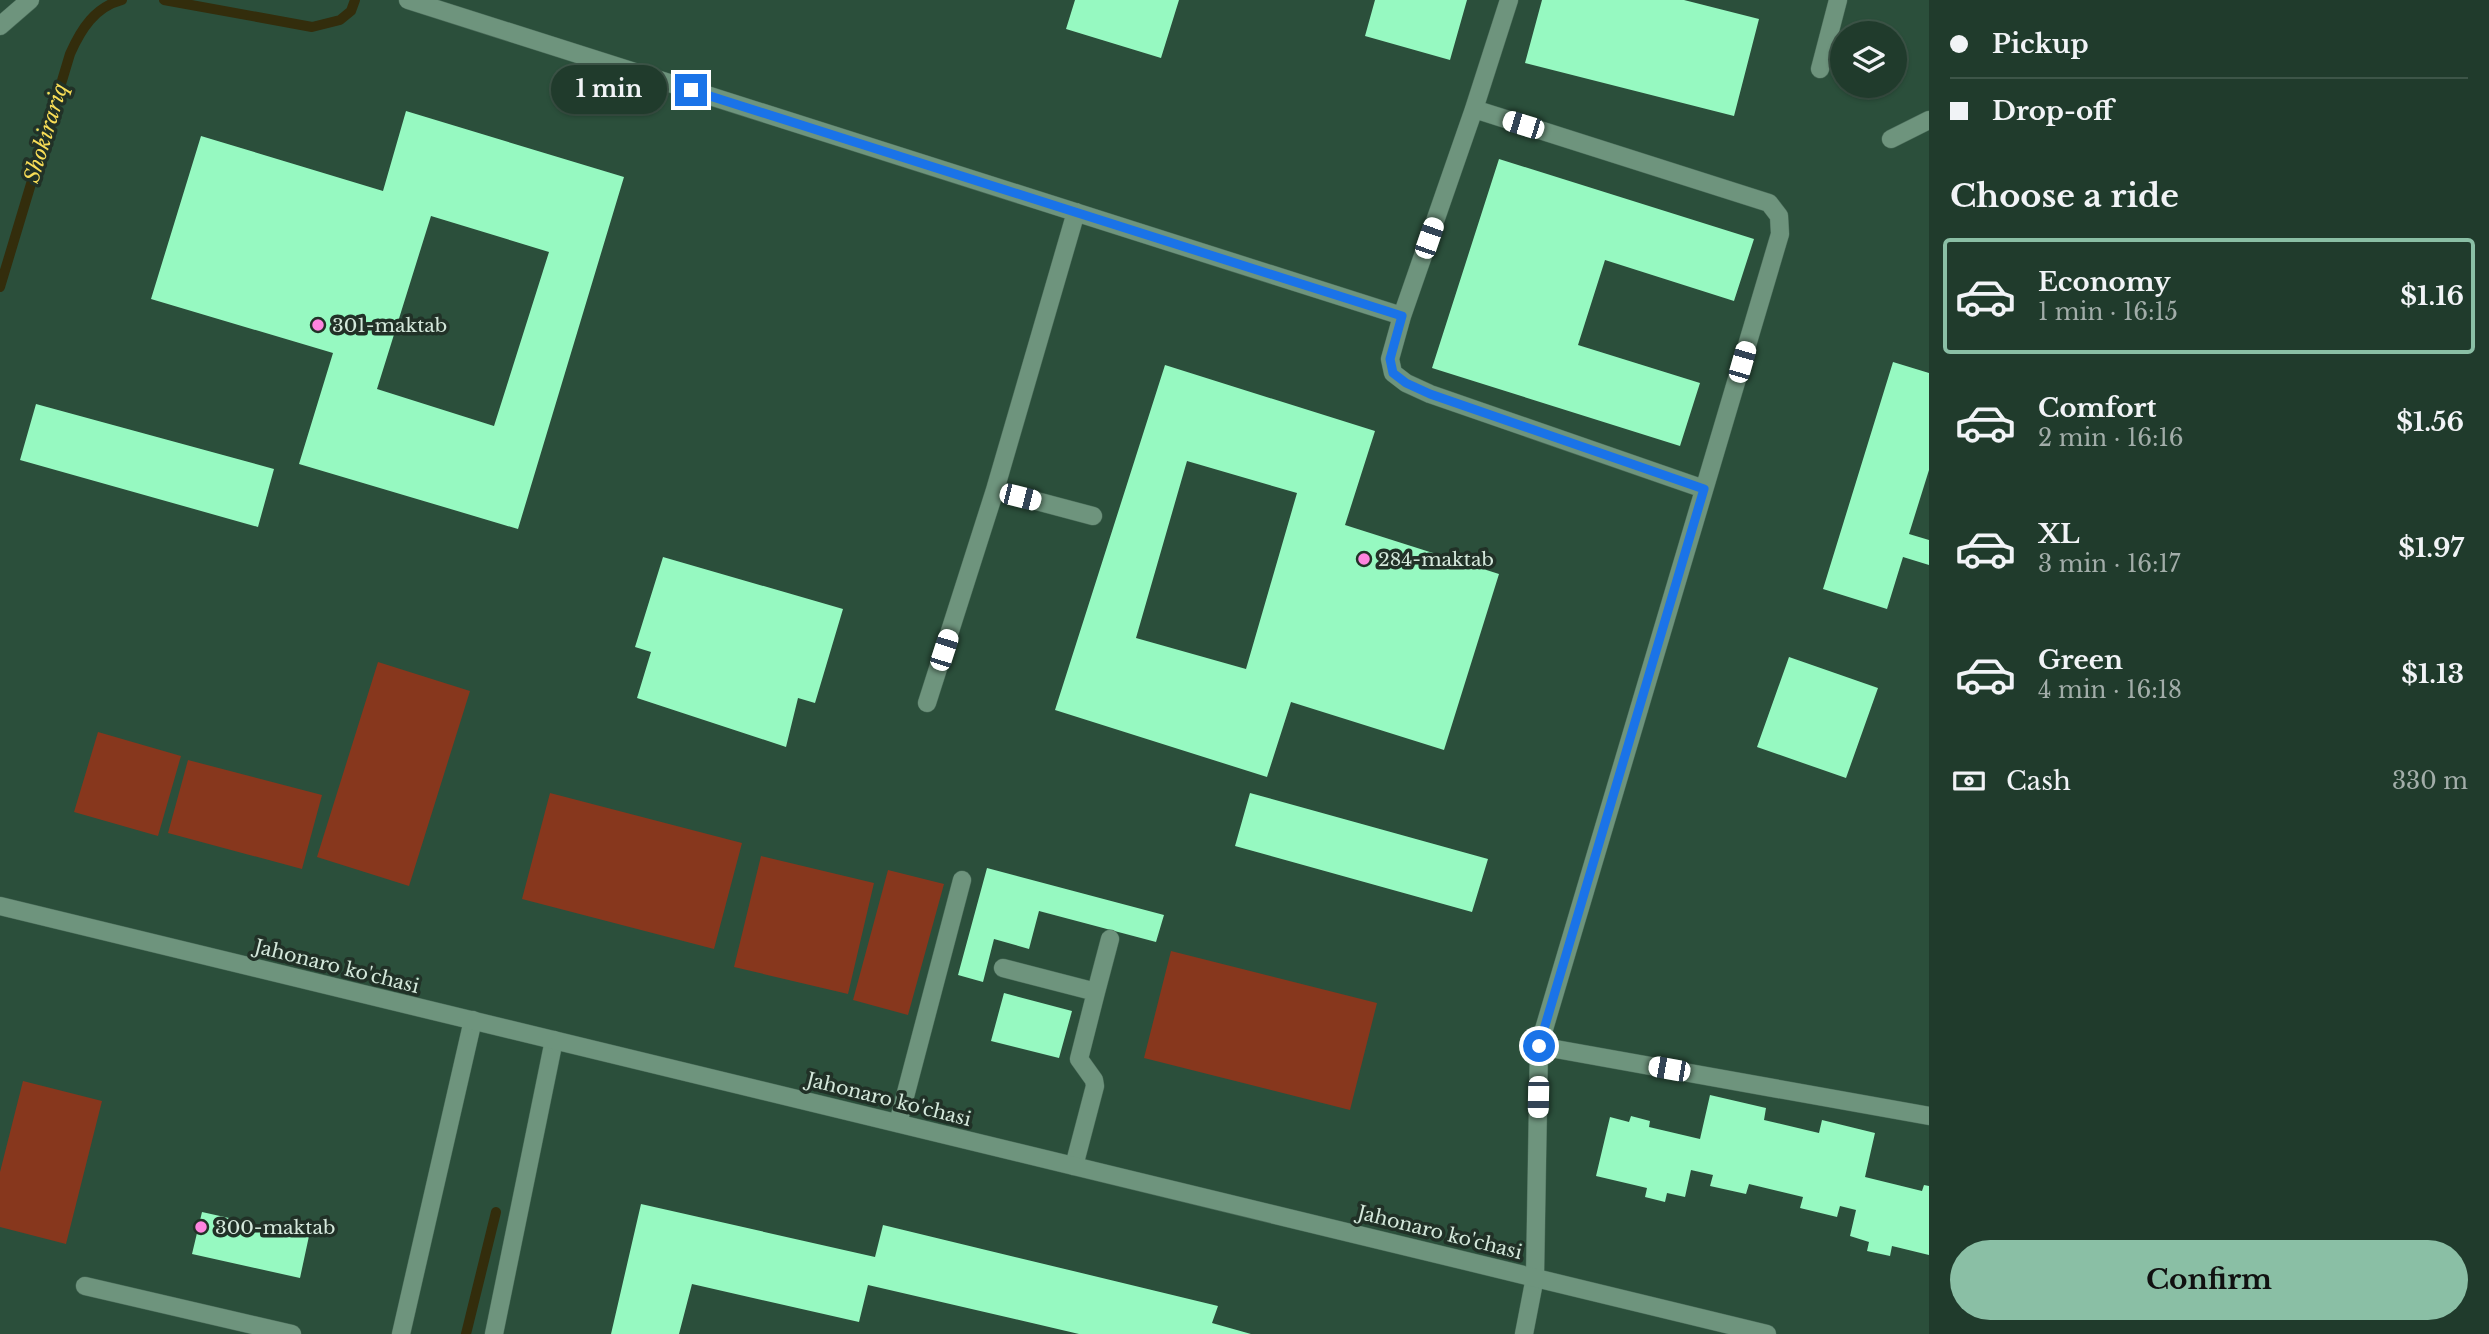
<!DOCTYPE html>
<html lang="en">
<head>
<meta charset="utf-8">
<style>
  body { margin:0; font-family:"Libre Baskerville",serif; background:#2d4638; color:#f1f3f6; height:100vh; display:flex; flex-direction:column; font-size:26px; white-space:nowrap }
  * { box-sizing:border-box; margin:0 }
  p { font-size:23px; color:#a2ada9 }
  .icon { flex:none; width:38px; height:38px; fill:none; stroke:currentColor; stroke-width:2; stroke-linecap:round; stroke-linejoin:round }
  .map { position:relative; flex:1; overflow:hidden }
  .sheet { display:flex; flex-direction:column; background:#203b2c; width:560px }
  .sheet>* { flex:none }
  .banner { display:grid; align-content:center; height:154px; padding:0 21px; background:#203b2c }
  .buttons { position:absolute; left:1830px; top:21px; display:grid; gap:14px }
  .buttons a { display:grid; place-items:center; width:77px; height:77px; border-radius:50%; background:#203b2c; box-shadow:0 2px 5px #0004,0 0 0 2px #3d5548; font-size:35px }
  .end { position:absolute; width:32px; height:32px; margin:-16px; border:9px solid #1a73e8; background:#fff; box-shadow:0 0 0 4px #fff }
  .from { border-radius:50% }
  .bubble { position:absolute; height:49px; border-radius:24px; background:#203b2c; box-shadow:0 2px 5px #0004,0 0 0 2px #3d5548; font-size:23px; font-weight:700; line-height:49px; text-align:center }
  .car { position:absolute; width:21px; height:42px; margin:-21px -10px; border-radius:9px; box-shadow:0 0 5px 2px #0007; background:linear-gradient(#fff 24%,#345 0 40%,#fff 0 76%,#345 0 86%,#fff 0) }
  .banner b { display:flex; align-items:center; gap:24px; height:66px; font-size:26px }
  .banner b+b { border-top:2px solid #3d5548 }
  .banner i { width:18px; height:18px; background:#f1f3f6 }
  ul { padding:0; list-style:none }
  li { display:flex; align-items:center; gap:21px; height:116px; margin:0 14px 10px; padding:0 7px; border:4px solid transparent; border-radius:7px }
  li div { flex:1 }
  li b { display:block; font-size:26px }
  li em { font-style:normal; font-weight:700 }
  li.selected { border-color:#8abfa5 }
  li>.icon { width:63px; height:63px; stroke-width:1.5 }
  h2 { padding:0 21px; font-size:32px; line-height:84px }
  .pay { display:flex; align-items:center; gap:18px; height:77px; padding:0 21px; font-size:26px }
  .pay p { margin-inline-start:auto }
  .primary-button { display:flex; gap:14px; margin-top:auto; padding:14px 21px }
  .primary-button a { flex:1; height:80px; border-radius:42px; background:#8abfa5; color:#111; font-size:28px; font-weight:700; line-height:80px; text-align:center }
  main { display:flex; flex:1; min-height:0 }
  .map>svg:first-child { display:block }
</style>
</head>
<body>
<main>
<div class="map">
<svg width="1929" height="1334" viewBox="0 0 1929 1334">
  <rect width="100%" height="100%" fill="#2b4f3b"/>
  <!-- green -->
  <path fill="#87371d" d="M378 662 470 691 409 886 317 857Z
    M98 732 181 756 158 836 74 812Z
    M188 760 322 795 302 869 168 833Z
    M550 793 742 843 714 949 522 899Z
    M761 856 874 883 848 994 734 967Z
    M888 870 944 884 908 1015 853 1000Z
    M1171 951 1377 1003 1350 1110 1144 1058Z
    M23 1081 102 1101 66 1244 0 1227V1172Z"/>
  <g fill="none" stroke-linecap="round" stroke-linejoin="round">
    <!-- stream -->
    <path stroke="#332d0c" stroke-width="10" d="M164 0 312 27 340 20 351 11 355 0
      M0 287 70 54C81 29 95 7 122 0
      M466 1334 496 1212"/>
  </g>
  <!-- building -->
  <path fill="#96f9c1" fill-rule="evenodd" d="M1075 0H1179L1161 58 1066 29Z
    M1375 0H1467L1450 60 1365 36Z
    M1542 0H1684L1759 19 1734 116 1525 63Z
    M406 111 624 177 518 529 299 464 333 353 151 299 201 136 383 191ZM431 216 549 252 494 426 377 389Z
    M1499 159 1754 239 1734 301 1605 260 1578 345 1700 383 1680 446 1432 368Z
    M1893 362 1929 373V470L1909 534 1929 540V565L1903 557 1887 609 1823 589Z
    M1165 365 1375 431 1345 525 1499 574 1444 750 1291 702 1267 777 1055 710ZM1187 461 1297 493 1246 669 1136 638Z
    M36 404 274 469 258 527 20 460Z
    M663 557 843 609 815 703 798 698 786 747 637 698 651 652 635 647Z
    M1789 657 1878 688 1846 778 1757 747Z
    M1250 793 1488 859 1472 912 1235 846Z
    M987 868 1164 915 1156 942 1039 911 1029 949 994 939 983 982 958 975Z
    M1004 993 1072 1011 1059 1058 991 1041Z
    M1710 1095 1766 1108 1764 1120 1819 1133 1822 1120 1875 1133 1865 1177 1922 1191 1924 1185 1929 1186V1255L1892 1246 1890 1256 1867 1251 1869 1242 1850 1236 1856 1210 1840 1206 1837 1217 1800 1208 1803 1197 1749 1184 1746 1194 1710 1186 1713 1175 1691 1170 1685 1197 1667 1193 1665 1202 1645 1197 1647 1188 1596 1176 1610 1117 1629 1122 1631 1116 1650 1121 1649 1127 1700 1139Z
    M641 1204 875 1257 883 1225 1218 1306 1212 1323 1251 1334H1079L868 1285 859 1322 692 1284 679 1334H611Z
    M202 1212 309 1236 300 1278 192 1254Z"/>
  <g fill="none" stroke-linecap="round" stroke-linejoin="round">
    <!-- lane casing -->
    <g stroke="#4a6b59" stroke-width="19">
      <path id="lane" d="M408 0 1402 316
        M1509 0 1474 109 1402 316 1390 359 1393 373 1406 383 1430 394 1704 489
        M0 26 30 0
        M1820 69 1838 0
        M1474 109 1769 203 1779 216 1780 234 1539 1046 1535 1277 1524 1334
        M1891 139 1929 120
        M995 490 1093 516
        M927 703 995 490 1076 212
        M1003 968 1096 992 1079 1059 1094 1080 1095 1086 1074 1166
        M1096 992 1110 939
        M1539 1046 1929 1116
        M898 1123 962 880
        M85 1286 292 1334
        M401 1334 473 1020
        M494 1334 554 1040"/>
    </g>
    <!-- street casing -->
    <g stroke="#4a6b59" stroke-width="19">
      <path id="street" d="M0 906 1767 1334"/>
    </g>
    <!-- lane -->
    <use href="#lane" stroke="#6e947d" stroke-width="18"/>
    <!-- street -->
    <use href="#street" stroke="#6e947d" stroke-width="18"/>
  </g>
  <g fill="none" stroke-linecap="round" stroke-linejoin="round">
    <!-- route -->
    <path stroke="#1a73e8" stroke-width="9" d="M691 90 1402 316 1390 359 1393 373 1406 383 1430 394 1704 489 1539 1046"/>
  </g>
  <!-- markers -->
  <g fill="#fe85df" stroke="#213127" stroke-width="2.5">
    <circle cx="318" cy="325" r="7"/>
    <circle cx="1364" cy="559" r="7"/>
    <circle cx="201" cy="1227" r="7"/>
  </g>
  <g text-anchor="middle" stroke-width="7" stroke-linejoin="round" paint-order="stroke">
    <!-- poi labels -->
    <g font-size="19" fill="#d4e8db" stroke="#213127" text-anchor="start">
      <text x="332" y="332">301-maktab</text>
      <text x="1378" y="566">284-maktab</text>
      <text x="215" y="1234">300-maktab</text>
    </g>
    <!-- street labels -->
    <g font-size="19" fill="#d4e8db" stroke="#213127">
      <text transform="translate(337 966) rotate(14)" y="7">Jahonaro ko'chasi</text>
      <text transform="translate(889 1099) rotate(14)" y="7">Jahonaro ko'chasi</text>
      <text transform="translate(1440 1232) rotate(14)" y="7">Jahonaro ko'chasi</text>
    </g>
    <!-- water labels -->
    <g font-size="21" font-style="italic" fill="#f8dd57" stroke="#213127">
      <text transform="translate(46 133) rotate(-73)" y="7">Shokirariq</text>
    </g>
  </g>
</svg>
<div class="buttons">
<a><svg class="icon" aria-label="layers" viewBox="0 0 24 24"><path d="M12 4l9 5-9 5-9-5zM3 14l9 5 9-5"/></svg></a>
</div>
<i class="end from" style="left:1539px;top:1046px"></i>
<i class="end" style="left:691px;top:90px"></i>
<div class="bubble" style="left:551px;top:65px;width:116px">1 min</div>
<i class="car" style="left:1523px;top:125px;rotate:287deg"></i>
<i class="car" style="left:1429px;top:238px;rotate:19deg"></i>
<i class="car" style="left:1742px;top:362px;rotate:16deg"></i>
<i class="car" style="left:1020px;top:497px;rotate:104deg"></i>
<i class="car" style="left:944px;top:650px;rotate:18deg"></i>
<i class="car" style="left:1669px;top:1069px;rotate:280deg"></i>
<i class="car" style="left:1538px;top:1097px;rotate:181deg"></i>
</div>
<section class="sheet">
<div class="banner">
<b><i class="from"></i>Pickup</b>
<b><i></i>Drop-off</b>
</div>
<h2>Choose a ride</h2>
<ul>
<li class="selected"><svg class="icon" aria-label="car" viewBox="0 0 24 24"><path d="M5 17H2v-5l4-1 3-4h7l3 4 3 1v5h-3M9 17h6M6 11h13"/><circle cx="7" cy="17" r="2"/><circle cx="17" cy="17" r="2"/></svg><div><b>Economy</b><p>1 min · 16:15</p></div><em>$1.16</em></li>
<li><svg class="icon" aria-label="car" viewBox="0 0 24 24"><path d="M5 17H2v-5l4-1 3-4h7l3 4 3 1v5h-3M9 17h6M6 11h13"/><circle cx="7" cy="17" r="2"/><circle cx="17" cy="17" r="2"/></svg><div><b>Comfort</b><p>2 min · 16:16</p></div><em>$1.56</em></li>
<li><svg class="icon" aria-label="car" viewBox="0 0 24 24"><path d="M5 17H2v-5l4-1 3-4h7l3 4 3 1v5h-3M9 17h6M6 11h13"/><circle cx="7" cy="17" r="2"/><circle cx="17" cy="17" r="2"/></svg><div><b>XL</b><p>3 min · 16:17</p></div><em>$1.97</em></li>
<li><svg class="icon" aria-label="car" viewBox="0 0 24 24"><path d="M5 17H2v-5l4-1 3-4h7l3 4 3 1v5h-3M9 17h6M6 11h13"/><circle cx="7" cy="17" r="2"/><circle cx="17" cy="17" r="2"/></svg><div><b>Green</b><p>4 min · 16:18</p></div><em>$1.13</em></li>
</ul>
<div class="pay"><svg class="icon" aria-label="cash" viewBox="0 0 24 24"><path d="M3 7h18v10H3z"/><circle cx="12" cy="12" r="2"/></svg>Cash<p>330 m</p></div>
<div class="primary-button"><a>Confirm</a></div>
</section>
</main>
</body>
</html>
